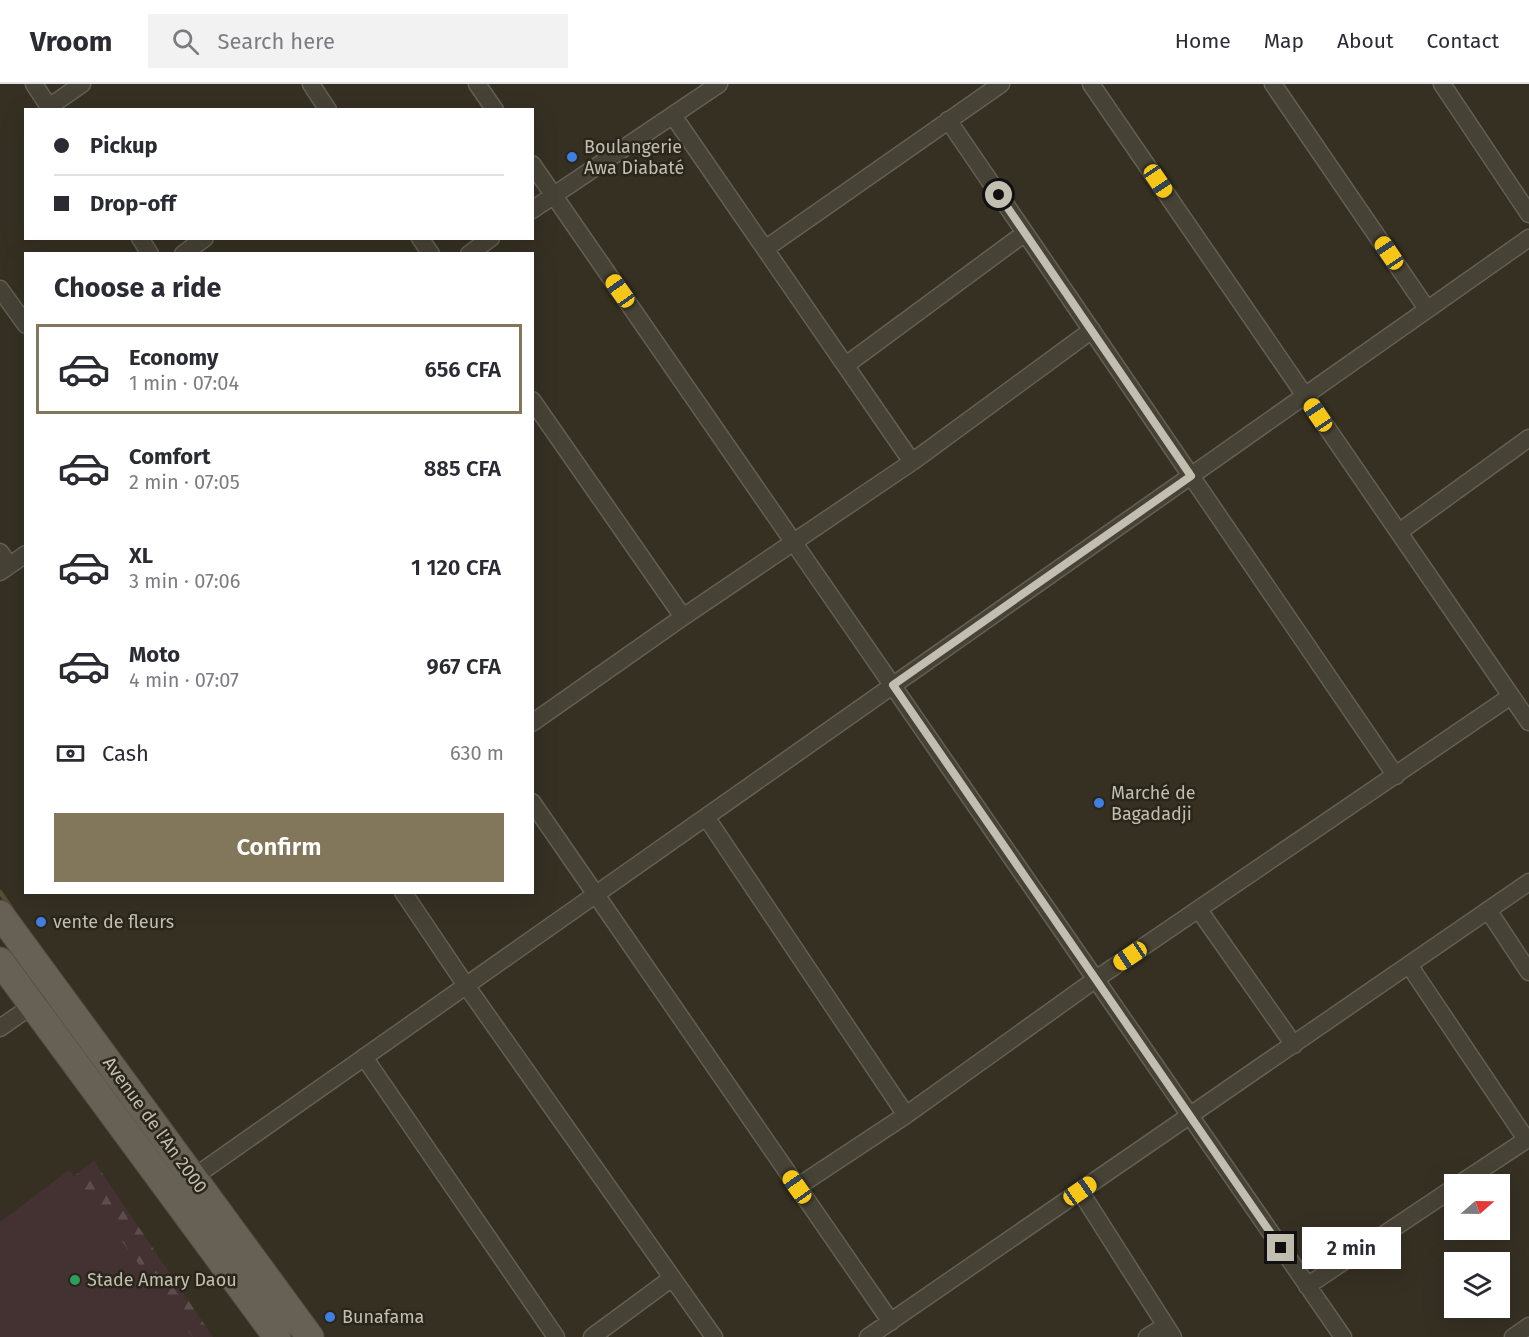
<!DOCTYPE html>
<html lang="en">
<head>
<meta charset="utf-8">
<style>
  body { margin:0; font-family:"Fira Sans",sans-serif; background:#f2f2f3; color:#2b2b33; height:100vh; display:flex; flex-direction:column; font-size:22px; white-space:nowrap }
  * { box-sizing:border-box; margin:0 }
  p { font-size:20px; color:#7c7c81 }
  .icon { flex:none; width:33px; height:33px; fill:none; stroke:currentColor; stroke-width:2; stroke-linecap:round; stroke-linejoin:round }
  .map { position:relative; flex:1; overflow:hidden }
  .side { position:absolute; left:24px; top:168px; width:510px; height:642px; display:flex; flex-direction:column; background:#fff; border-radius:0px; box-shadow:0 6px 24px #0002 }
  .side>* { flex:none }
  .top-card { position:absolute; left:24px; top:24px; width:510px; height:132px; border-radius:0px; box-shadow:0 6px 24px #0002; display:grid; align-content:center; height:132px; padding:0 30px; background:#fff }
  .needle { width:39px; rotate:70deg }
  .fabs { position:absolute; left:1444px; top:1090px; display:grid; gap:12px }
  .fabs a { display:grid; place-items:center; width:66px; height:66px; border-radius:0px; background:#fff; box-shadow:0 6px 24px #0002; font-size:30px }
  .end { position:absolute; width:27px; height:27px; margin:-14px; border:8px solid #c2beb0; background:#111; box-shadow:0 0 0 3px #111 }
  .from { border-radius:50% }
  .bubble { position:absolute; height:42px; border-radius:0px; background:#fff; box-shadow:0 6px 24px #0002; font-size:20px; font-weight:600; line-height:42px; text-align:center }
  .car { position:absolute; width:18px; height:36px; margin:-18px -9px; border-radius:8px; box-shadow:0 0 4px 2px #0007; background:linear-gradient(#f5c518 24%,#345 0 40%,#f5c518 0 76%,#345 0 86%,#f5c518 0) }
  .top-card b { display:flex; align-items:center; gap:21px; height:57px; font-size:22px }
  .top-card b+b { border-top:2px solid #e1e1e2 }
  .top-card i { width:15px; height:15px; background:#2b2b33 }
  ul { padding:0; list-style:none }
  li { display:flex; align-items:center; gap:18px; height:90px; margin:0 12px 9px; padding:0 18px; border:3px solid transparent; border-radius:0px }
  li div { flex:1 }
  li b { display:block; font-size:22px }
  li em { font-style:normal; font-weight:600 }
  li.on { border-color:#82775b }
  li>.icon { width:54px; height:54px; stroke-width:1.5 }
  h2 { padding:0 30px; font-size:27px; line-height:72px }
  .pay { display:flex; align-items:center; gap:15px; height:66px; padding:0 30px; font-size:22px }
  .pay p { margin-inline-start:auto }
  .button { display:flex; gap:12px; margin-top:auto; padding:12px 30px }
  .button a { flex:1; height:69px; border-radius:0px; background:#82775b; color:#fff; font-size:24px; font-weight:600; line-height:69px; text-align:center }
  header { display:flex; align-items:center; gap:36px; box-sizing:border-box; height:84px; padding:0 30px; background:#fff; border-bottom:2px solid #e1e1e2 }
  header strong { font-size:28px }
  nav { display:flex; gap:33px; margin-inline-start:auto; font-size:21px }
  .search { width:420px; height:54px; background:#f2f2f3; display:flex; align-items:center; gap:15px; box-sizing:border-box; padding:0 21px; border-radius:0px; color:#7c7c81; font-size:22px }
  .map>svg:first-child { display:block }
</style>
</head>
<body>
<header>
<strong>Vroom</strong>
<div class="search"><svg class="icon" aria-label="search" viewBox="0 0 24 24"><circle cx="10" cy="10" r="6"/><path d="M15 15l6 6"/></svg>Search here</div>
<nav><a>Home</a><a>Map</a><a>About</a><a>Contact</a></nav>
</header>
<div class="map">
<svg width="1529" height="1253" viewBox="0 0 1529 1253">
  <defs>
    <pattern id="forest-firs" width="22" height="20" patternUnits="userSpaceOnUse" patternTransform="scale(1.5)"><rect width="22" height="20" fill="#433231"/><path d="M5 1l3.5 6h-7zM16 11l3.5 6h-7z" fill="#5c4e4c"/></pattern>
  </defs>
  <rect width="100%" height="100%" fill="#353022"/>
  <!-- forest -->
  <path fill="url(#forest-firs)" d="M94 1077 213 1253H186L4 1145Z"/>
  <!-- pitch -->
  <path fill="#433231" d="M69 1086 193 1253H0V1138Z"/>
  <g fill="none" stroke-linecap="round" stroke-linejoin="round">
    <!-- stream -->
    <path stroke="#564d34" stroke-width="4.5" d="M0 808 12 825"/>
    <!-- street casing -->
    <g stroke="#645f53" stroke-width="19">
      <path id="street" d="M34 0 51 26
        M311 0 328 26
        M477 0 495 26
        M1091 0 1529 638
        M1273 0 1427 225
        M1442 0 1529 130
        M49 23 82 0
        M674 33 912 378
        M948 36 1396 692
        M532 80 1343 1253
        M532 126 719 0
        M140 154 150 170
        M420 154 431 170
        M765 165 1001 0
        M183 170 205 154
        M469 170 491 154
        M0 205 26 241
        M846 281 1025 149
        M532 316 683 533
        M1399 448 1529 354
        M0 468 9 481
        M0 488 26 470
        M532 639 683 533 912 378 1092 246
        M532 718 891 1238
        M706 733 906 1031
        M403 808 465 900 714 1253
        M1199 826 1294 961
        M1488 826 1529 888
        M1409 881 1526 1055
        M0 944 40 916
        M364 973 556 1253
        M194 1093 1529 154
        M1458 1101 1529 1054
        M797 1103 906 1031 1096 895 1511 612
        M1080 1107 1173 1253
        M1307 1202 1455 1103
        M592 1253 672 1194
        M868 1253 1529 798
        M1147 1253 1165 1242
        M1513 1253 1529 1242"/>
    </g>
    <!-- primary casing -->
    <g stroke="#4f4b3f" stroke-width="29">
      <path id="primary" d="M0 830 310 1253
        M0 877 277 1253"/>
    </g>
    <!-- street -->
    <use href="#street" stroke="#464236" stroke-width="16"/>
    <!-- primary -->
    <use href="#primary" stroke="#666154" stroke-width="27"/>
  </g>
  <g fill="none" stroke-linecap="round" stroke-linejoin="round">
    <!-- route -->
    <path stroke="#c2beb0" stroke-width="8" d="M999 111 1191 392 893 601 1281 1164"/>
  </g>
  <!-- markers -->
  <g fill="#3f7fe0" stroke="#2a261b" stroke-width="2">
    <circle cx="572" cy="73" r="6"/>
    <circle cx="1099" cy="719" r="6"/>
    <circle cx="41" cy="838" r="6"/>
    <circle cx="330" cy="1233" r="6"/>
  </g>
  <circle fill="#2e9e5b" stroke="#2a261b" stroke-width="2" cx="75" cy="1196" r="6"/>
  <g text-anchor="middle" stroke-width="5" stroke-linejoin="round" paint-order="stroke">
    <!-- poi labels -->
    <g font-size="18" fill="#c2beb0" stroke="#2a261b" text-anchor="start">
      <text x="584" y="69">Boulangerie<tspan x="584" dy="21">Awa Diabaté</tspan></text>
      <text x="1111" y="715">Marché de<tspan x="1111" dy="21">Bagadadji</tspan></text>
      <text x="53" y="844">vente de fleurs</text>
      <text x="87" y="1202">Stade Amary Daou</text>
      <text x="342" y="1239">Bunafama</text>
    </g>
    <!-- street labels -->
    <g font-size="18" fill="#c2beb0" stroke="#2a261b">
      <text transform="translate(155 1041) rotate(54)" y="6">Avenue de l'An 2000</text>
    </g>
  </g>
</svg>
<div class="fabs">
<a><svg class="needle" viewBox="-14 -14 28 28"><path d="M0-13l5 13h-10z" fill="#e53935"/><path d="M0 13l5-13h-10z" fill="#7c7c81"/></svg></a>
<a><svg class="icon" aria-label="layers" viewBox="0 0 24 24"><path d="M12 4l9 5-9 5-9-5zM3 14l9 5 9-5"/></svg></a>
</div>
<i class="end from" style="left:999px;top:111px"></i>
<i class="end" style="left:1281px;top:1164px"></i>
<div class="bubble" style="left:1302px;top:1143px;width:99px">2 min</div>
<i class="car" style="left:1158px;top:97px;rotate:146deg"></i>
<i class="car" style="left:1389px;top:169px;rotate:326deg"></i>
<i class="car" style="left:620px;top:207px;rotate:325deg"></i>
<i class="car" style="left:1318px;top:331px;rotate:326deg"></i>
<i class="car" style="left:1130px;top:872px;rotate:236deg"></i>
<i class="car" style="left:797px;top:1103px;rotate:325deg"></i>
<i class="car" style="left:1080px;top:1107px;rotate:55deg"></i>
<div class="top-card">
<b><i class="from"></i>Pickup</b>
<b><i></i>Drop-off</b>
</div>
<section class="side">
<h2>Choose a ride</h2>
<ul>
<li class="on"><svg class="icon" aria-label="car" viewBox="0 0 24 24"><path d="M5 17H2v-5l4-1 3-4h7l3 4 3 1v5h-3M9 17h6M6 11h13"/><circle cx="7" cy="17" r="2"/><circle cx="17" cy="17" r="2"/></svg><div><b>Economy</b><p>1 min · 07:04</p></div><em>656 CFA</em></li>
<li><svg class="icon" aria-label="car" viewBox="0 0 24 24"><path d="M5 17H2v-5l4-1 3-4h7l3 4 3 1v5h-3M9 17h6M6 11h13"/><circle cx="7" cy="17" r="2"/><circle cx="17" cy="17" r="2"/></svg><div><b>Comfort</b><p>2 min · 07:05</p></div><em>885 CFA</em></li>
<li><svg class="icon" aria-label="car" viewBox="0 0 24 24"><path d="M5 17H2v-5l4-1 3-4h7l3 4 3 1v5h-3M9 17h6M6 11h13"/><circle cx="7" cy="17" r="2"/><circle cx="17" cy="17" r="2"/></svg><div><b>XL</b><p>3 min · 07:06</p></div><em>1 120 CFA</em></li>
<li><svg class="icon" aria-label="car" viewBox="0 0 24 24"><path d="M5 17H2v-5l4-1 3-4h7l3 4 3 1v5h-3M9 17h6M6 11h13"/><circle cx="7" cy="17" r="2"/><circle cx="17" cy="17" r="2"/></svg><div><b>Moto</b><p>4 min · 07:07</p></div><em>967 CFA</em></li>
</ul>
<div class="pay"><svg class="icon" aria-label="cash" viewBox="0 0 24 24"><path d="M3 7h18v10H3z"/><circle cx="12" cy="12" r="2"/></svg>Cash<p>630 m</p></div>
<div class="button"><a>Confirm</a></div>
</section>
</div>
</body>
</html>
